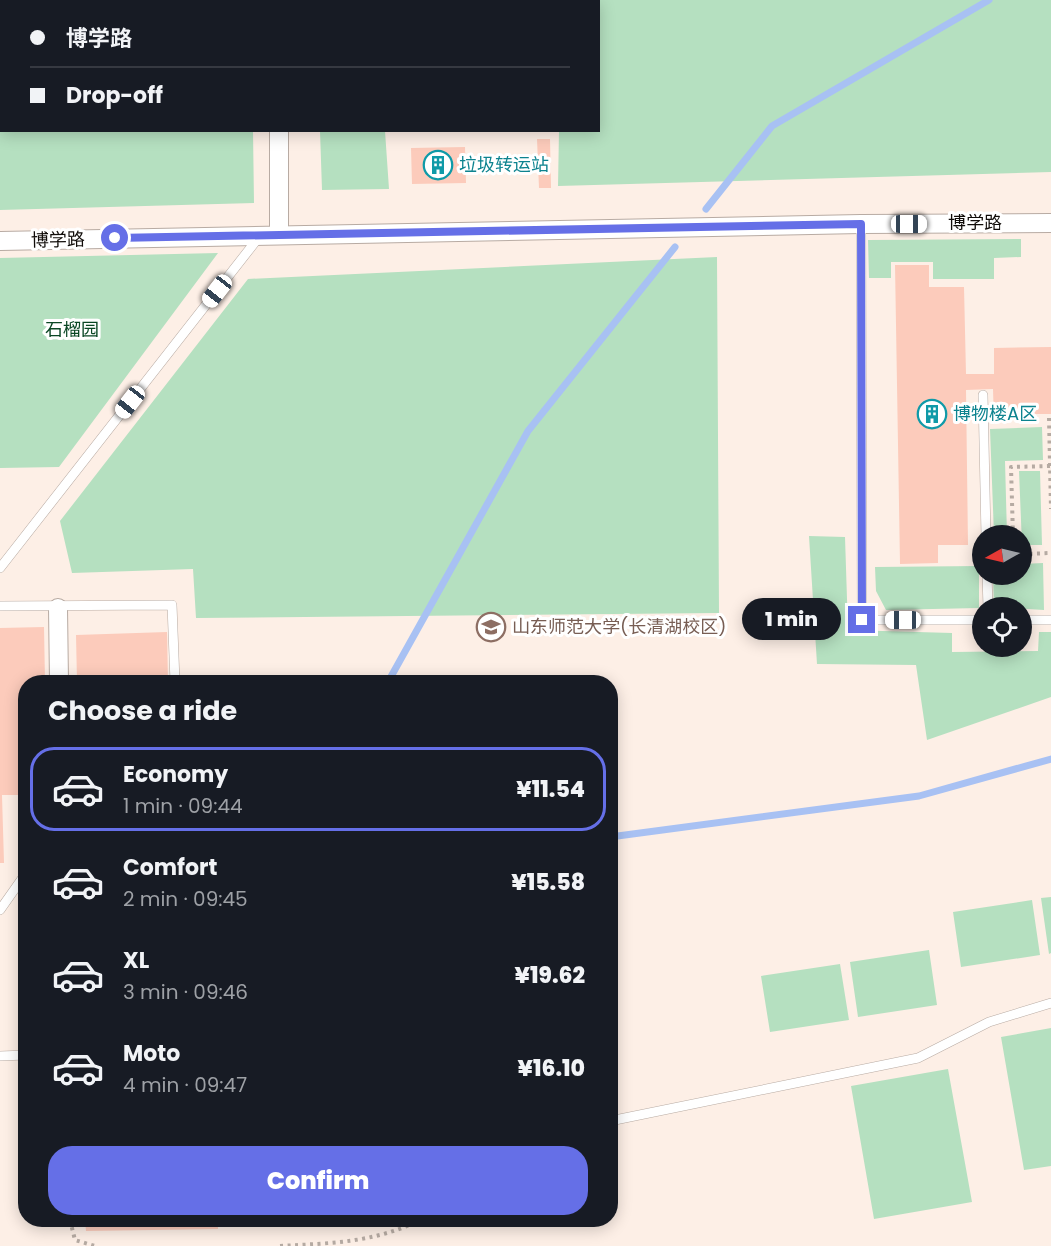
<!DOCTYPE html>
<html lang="en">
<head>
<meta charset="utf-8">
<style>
  body { margin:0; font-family:Poppins,"Noto Sans SC",sans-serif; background:#242831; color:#f1f3f6; height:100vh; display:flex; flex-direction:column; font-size:22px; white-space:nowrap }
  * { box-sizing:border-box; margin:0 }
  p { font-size:20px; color:#9ea1a6 }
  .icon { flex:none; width:33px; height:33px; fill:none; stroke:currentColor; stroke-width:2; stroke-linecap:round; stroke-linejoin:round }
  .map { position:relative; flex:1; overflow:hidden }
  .drawer { position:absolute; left:18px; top:675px; width:600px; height:552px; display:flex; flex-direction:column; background:#171b24; border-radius:24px; box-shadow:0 3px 15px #0003 }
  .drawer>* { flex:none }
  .guide { position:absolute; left:0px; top:0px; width:600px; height:132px; box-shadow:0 3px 15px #0003; display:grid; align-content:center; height:132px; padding:0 30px; background:#171b24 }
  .needle { width:39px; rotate:262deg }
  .buttons { position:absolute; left:972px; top:525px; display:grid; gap:12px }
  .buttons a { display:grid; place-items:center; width:60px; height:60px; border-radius:50%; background:#171b24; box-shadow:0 3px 15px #0003; font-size:30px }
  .end { position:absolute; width:27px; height:27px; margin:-14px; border:8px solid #656fe7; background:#fff; box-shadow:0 0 0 3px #fff }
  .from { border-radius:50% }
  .bubble { position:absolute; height:42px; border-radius:21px; background:#171b24; box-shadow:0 3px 15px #0003; font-size:20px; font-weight:800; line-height:42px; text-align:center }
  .car { position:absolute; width:18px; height:36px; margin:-18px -9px; border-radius:8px; box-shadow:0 0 4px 2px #0007; background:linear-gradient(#fff 24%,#345 0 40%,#fff 0 76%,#345 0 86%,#fff 0) }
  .guide b { display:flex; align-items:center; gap:21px; height:57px; font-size:22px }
  .guide b+b { border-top:2px solid #363941 }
  .guide i { width:15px; height:15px; background:#f1f3f6 }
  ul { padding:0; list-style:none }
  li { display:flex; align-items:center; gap:18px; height:84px; margin:0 12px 9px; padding:0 18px; border:3px solid transparent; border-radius:24px }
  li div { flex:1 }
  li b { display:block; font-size:22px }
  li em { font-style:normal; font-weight:800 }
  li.active { border-color:#656fe7 }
  li>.icon { width:54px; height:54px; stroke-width:1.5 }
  h2 { padding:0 30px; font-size:27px; line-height:72px }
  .primary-button { display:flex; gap:12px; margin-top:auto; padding:12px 30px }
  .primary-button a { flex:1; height:69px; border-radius:24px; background:#656fe7; color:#fff; font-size:24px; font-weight:800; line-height:69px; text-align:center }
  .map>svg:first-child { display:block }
</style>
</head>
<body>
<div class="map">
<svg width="1051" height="1246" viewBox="0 0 1051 1246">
  <rect width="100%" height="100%" fill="#fdefe6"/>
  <!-- green -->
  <path fill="#b5e0c0" d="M316 0H1051V172L558 186 559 131 598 130V2Z
    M0 57 2 130 253 131 254 203 0 210Z
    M320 131H385L389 189 322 190Z
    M1021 239V257L994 258V279H933V262H891V278H869L868 240Z
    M218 253 59 467 0 468V258Z
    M717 257 719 613 196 618 193 569 72 573 60 521 248 279Z
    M1042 427 1043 460 1005 461 1007 535H994L990 429Z
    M1019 471H1040L1042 545H1022Z
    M809 536 845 537 848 630 952 633V652L1038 651 1039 632H1051V697L927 740 916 665 817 664Z
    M1043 563 1044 610 994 607 993 575 1022 574V564Z
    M979 566V608L886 610 876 591 875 567Z
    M1051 897V953L1049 954 1041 898Z
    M1032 900 1040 955 961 967 953 912Z
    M929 950 937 1005 858 1017 850 962Z
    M840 964 849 1020 770 1032 761 976Z
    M1051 1028V1166L1024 1170 1001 1037Z
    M948 1069 972 1202 874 1219 851 1086Z"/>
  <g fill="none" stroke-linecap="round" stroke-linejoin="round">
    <!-- stream -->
    <path stroke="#a8c1f3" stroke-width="7" d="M706 209 772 126 989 0
      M388 682 528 431 675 247
      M610 837 919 796 1051 759"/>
  </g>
  <!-- building -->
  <path fill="#fccbbb" d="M537 139H550L551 188H539Z
    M465 147 466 183 412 184 411 148Z
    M895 265H929V287H964L966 374H994V348L1051 347V414H1010V423H994L993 389 966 390 968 545H938V563L900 564Z
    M44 627 45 682H26V795H2L4 863H0V628Z
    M167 632 168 682H77L76 635Z
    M85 1220H218V1229L86 1231Z"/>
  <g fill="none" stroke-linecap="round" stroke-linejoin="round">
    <!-- lane casing -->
    <g stroke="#b8aba3" stroke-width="10">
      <path id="lane" d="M861 224 862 620H982
        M983 395 986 536
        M0 568 259 237
        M987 574 988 608
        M0 606 172 605 175 682
        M1022 620H1051
        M0 910 26 873
        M0 1056 26 1055
        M610 1121 918 1058 989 1022 1051 1003"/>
    </g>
    <!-- street casing -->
    <g stroke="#b8aba3" stroke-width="20">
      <path id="street" d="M279 2V0
        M279 235V130
        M0 241 861 224 1051 223
        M58 608 59 682"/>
    </g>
    <!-- path -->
    <path stroke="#b6aba3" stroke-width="4" stroke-dasharray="3 4.5" stroke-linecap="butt" d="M77 2 79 0
      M0 74 2 73
      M1049 418 1051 509
      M1013 536 1011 467 1051 466
      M1022 554 1051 553
      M70 1220 75 1240 95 1246
      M280 1246C333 1243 372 1243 421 1220"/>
    <!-- lane -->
    <use href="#lane" stroke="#fff" stroke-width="9"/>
    <!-- street -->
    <use href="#street" stroke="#fff" stroke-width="18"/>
  </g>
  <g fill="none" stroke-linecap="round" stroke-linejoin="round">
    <!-- route -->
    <path stroke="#656fe7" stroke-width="8" d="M115 238 861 224 862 620"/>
  </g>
  <!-- icons -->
  <defs>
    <g id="building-ring" transform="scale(1.5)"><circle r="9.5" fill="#fff" stroke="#0f9aa8" stroke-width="1.5"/><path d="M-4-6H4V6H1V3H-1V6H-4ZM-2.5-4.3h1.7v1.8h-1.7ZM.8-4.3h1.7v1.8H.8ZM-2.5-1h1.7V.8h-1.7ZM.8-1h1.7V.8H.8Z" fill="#0f9aa8"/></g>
    <g id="university-ring" transform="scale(1.5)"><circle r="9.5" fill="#fff" stroke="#8d6e63" stroke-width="1.5"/><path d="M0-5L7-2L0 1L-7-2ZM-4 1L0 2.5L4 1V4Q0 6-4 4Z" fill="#8d6e63"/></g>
  </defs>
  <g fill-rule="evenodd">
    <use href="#building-ring" x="438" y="165"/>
    <use href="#building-ring" x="932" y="414"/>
    <use href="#university-ring" x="491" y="627"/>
  </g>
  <g text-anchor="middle" stroke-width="6" stroke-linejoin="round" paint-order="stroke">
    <!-- culture labels -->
    <g font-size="18" fill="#0d838f" stroke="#fff" text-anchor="start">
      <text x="459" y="171">垃圾转运站</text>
      <text x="953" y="420">博物楼A区</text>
    </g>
    <!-- street labels -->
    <g font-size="18" fill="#100c09" stroke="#fff">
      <text x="975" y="229">博学路</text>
      <text transform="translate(58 240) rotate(-1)" y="6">博学路</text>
    </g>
    <!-- park labels -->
    <g font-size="18" fill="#0b4725" stroke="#fff">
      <text x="72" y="336">石榴园</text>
    </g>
    <!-- education labels -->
    <g font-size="18" fill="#785e54" stroke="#fff" text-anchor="start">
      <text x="512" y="633">山东师范大学(长清湖校区)</text>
    </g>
  </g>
</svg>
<div class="buttons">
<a><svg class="needle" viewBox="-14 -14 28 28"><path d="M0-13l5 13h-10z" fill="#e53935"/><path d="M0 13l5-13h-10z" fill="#9ea1a6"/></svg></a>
<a><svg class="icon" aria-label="locate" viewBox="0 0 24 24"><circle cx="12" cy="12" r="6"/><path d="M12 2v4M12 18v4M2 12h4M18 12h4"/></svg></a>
</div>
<i class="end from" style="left:115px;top:238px"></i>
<i class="end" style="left:862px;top:620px"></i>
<div class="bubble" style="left:742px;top:598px;width:99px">1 min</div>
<i class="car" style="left:909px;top:224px;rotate:90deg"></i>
<i class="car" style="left:217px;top:291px;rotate:218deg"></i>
<i class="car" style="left:130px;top:402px;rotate:218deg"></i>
<i class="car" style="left:903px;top:620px;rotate:270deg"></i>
<div class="guide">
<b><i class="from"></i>博学路</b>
<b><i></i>Drop-off</b>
</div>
<section class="drawer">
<h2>Choose a ride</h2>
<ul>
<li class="active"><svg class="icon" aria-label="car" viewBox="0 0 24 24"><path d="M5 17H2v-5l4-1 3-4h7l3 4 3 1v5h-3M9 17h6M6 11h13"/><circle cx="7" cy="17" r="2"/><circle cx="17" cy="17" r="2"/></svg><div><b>Economy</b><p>1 min · 09:44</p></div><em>¥11.54</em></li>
<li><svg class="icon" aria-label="car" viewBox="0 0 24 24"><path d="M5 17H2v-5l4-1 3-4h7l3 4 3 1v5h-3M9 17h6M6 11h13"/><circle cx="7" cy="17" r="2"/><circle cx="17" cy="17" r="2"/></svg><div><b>Comfort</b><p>2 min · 09:45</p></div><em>¥15.58</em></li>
<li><svg class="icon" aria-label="car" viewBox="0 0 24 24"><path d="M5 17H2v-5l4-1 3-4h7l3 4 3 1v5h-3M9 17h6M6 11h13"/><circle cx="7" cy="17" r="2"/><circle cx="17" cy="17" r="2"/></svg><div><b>XL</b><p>3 min · 09:46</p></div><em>¥19.62</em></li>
<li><svg class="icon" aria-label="car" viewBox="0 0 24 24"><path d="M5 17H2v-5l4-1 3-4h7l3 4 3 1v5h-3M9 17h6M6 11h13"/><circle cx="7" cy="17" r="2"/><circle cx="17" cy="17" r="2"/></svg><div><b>Moto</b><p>4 min · 09:47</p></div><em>¥16.10</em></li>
</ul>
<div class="primary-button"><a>Confirm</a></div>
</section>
</div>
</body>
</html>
